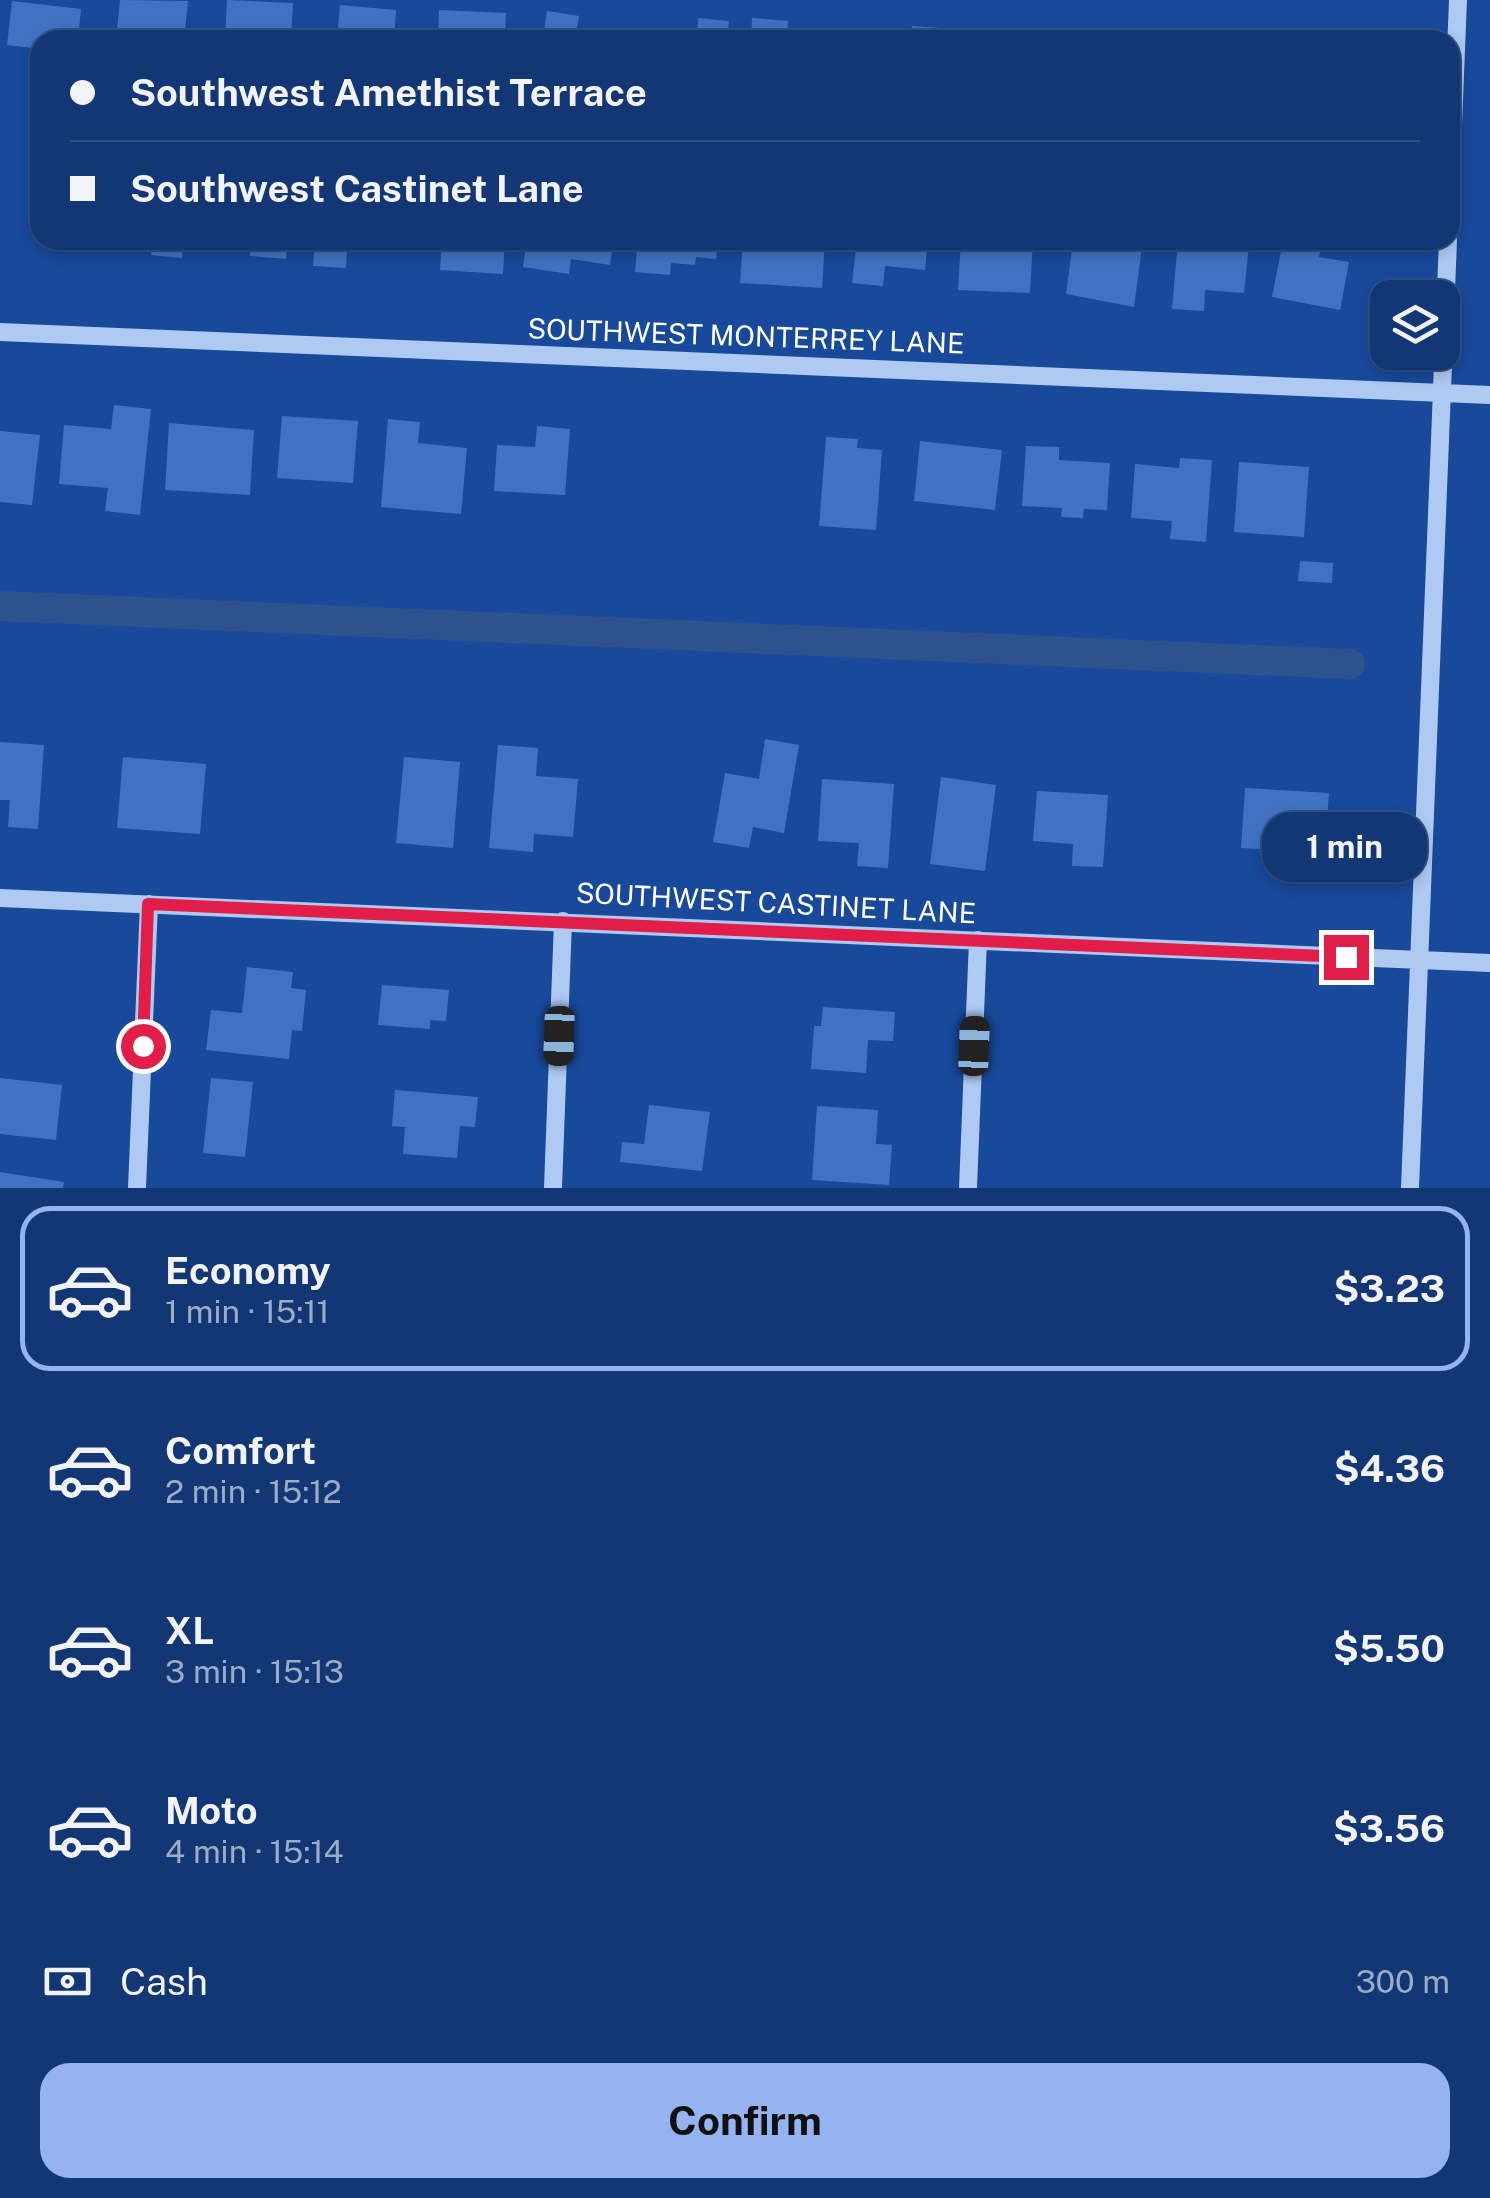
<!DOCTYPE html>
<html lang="en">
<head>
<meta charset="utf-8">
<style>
  body { margin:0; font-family:"Public Sans",sans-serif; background:#1b3f79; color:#f1f3f6; height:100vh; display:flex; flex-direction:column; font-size:38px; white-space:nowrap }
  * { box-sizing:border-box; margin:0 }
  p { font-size:32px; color:#9cacc5 }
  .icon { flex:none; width:55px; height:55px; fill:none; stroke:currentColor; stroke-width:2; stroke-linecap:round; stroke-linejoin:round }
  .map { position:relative; height:1188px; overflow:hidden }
  .drawer { display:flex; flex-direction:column; background:#123774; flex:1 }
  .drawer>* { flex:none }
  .hud { position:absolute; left:30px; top:30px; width:1430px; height:220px; border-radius:30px; box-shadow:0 5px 15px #0003,0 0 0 2px #315186; display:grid; align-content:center; height:220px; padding:0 40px; background:#123774 }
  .buttons { position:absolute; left:1370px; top:280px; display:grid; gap:20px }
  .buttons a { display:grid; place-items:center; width:90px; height:90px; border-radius:20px; background:#123774; box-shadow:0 5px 15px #0003,0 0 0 2px #315186; font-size:50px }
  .end { position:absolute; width:45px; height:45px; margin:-22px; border:12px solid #e11d48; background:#fff; box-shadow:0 0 0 5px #fff }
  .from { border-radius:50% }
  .bubble { position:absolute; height:70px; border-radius:30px; background:#123774; box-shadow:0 5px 15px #0003,0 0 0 2px #315186; font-size:32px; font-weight:700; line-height:70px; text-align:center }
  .car { position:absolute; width:30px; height:60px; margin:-30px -15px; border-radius:12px; box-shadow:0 0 8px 2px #0007; background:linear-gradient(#222 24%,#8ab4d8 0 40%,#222 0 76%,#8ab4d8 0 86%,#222 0) }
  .hud b { display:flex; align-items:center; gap:35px; height:95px; font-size:38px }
  .hud b+b { border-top:2px solid #315186 }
  .hud i { width:25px; height:25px; background:#f1f3f6 }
  ul { padding:18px 0 0; list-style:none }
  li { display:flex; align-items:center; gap:30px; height:165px; margin:0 20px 15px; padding:0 20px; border:5px solid transparent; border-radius:30px }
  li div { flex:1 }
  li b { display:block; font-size:38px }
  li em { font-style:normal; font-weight:700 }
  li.selected { border-color:#95b2f1 }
  li>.icon { width:90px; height:90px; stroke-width:1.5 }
  .pay { display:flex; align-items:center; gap:25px; height:110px; padding:0 40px; font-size:38px }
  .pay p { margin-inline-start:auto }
  .action { display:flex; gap:20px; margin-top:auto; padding:20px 40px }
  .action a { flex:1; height:115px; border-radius:30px; background:#95b2f1; color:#111; font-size:40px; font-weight:700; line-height:115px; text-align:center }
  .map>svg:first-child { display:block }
</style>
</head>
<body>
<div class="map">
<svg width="1490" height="1188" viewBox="0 0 1490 1188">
  <rect width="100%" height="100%" fill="#18499b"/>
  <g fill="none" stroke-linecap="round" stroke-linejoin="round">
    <!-- canal -->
    <path stroke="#2f528f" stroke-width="30" d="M0 606 1350 664"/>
  </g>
  <!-- building -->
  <path fill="#4172c1" d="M120 0 188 1 184 40H116Z
    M227 0 293 3 291 40H225Z
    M12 1 81 9 78 40H40V49L7 45Z
    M340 5 396 10 394 40H337Z
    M439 10 506 13 505 40H438Z
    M547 11 579 16 576 32 616 40H543Z
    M698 18 729 21 727 40H646L647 32 697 37Z
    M752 18 788 21 787 36 798 40H751Z
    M912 26 941 28 940 40H910Z
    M101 240H183L182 258 151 255 152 246Z
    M218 240H288L286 259 250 256 251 248 217 245Z
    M315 240H391L390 252 347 249 346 268 313 266Z
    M442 240H505L503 274 440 270Z
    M527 240H614L610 265 571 259 569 274 523 267Z
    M638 240H718L716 259 696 257 695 265 671 263 670 275 635 272Z
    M743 240H825L822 288 740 283Z
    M857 240H928L925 270 885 266 883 286 852 283Z
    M961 240H1033L1030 293 958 290Z
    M1101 240H1143L1134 307 1066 294 1073 242 1101 245Z
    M1178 240 1249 245 1244 293 1205 290 1204 311 1172 309Z
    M1283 241 1321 248 1319 257 1349 262 1340 310 1272 297Z
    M114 405 151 409 140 515 105 511 108 488 59 484 64 425 111 429Z
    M282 416 358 421 353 483 277 478Z
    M388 419 420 422 418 443 467 448 461 514 381 507Z
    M169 423 254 430 250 495 165 490Z
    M537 426 570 429 565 495 494 491 497 445 535 447Z
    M0 431 40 435 32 505 0 502Z
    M826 437 858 439 857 448 882 450 876 530 819 526Z
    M920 441 1002 450 995 510 914 501Z
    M1026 446 1059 447V460L1110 463 1107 510 1084 509 1083 518 1061 517 1062 508 1022 506Z
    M1180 458 1212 460 1206 542 1170 539 1172 521 1131 518 1135 464 1179 468Z
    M1239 462 1309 467 1304 537 1234 532Z
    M1300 561 1333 563 1332 583 1298 581Z
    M765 739 799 745 784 833 753 827 749 848 713 842 725 773 759 779Z
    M0 742 44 745 38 829 8 827 10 800H0Z
    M498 745 538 748 536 776 578 779 573 837 534 834 533 852 489 848Z
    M123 757 206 764 200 834 117 828Z
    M404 757 460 762 453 848 396 843Z
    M941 777 996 785 985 871 930 864Z
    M822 779 894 784 888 868 857 866 859 843 818 841Z
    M1245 788 1329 793 1323 873 1290 871 1291 851 1241 848Z
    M1037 791 1108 795 1103 867 1072 866 1073 844 1033 841Z
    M247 967 293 972 291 988 306 990 302 1031 292 1030 289 1059 206 1050 211 1010 242 1013Z
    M382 985 449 990 446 1021 430 1020V1029L378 1025Z
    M823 1007 895 1012 893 1041 868 1040 866 1073 811 1069 814 1026H821Z
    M0 1078 62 1085 56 1140 0 1134Z
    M211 1078 253 1082 245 1157 203 1153Z
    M395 1090 478 1097 475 1127 460 1126 457 1158 403 1154 405 1127 392 1126Z
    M649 1105 710 1112 702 1171 620 1162 622 1142 644 1144Z
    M817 1106 878 1110 876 1144 892 1145 889 1185 812 1180Z
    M0 1172 64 1182 63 1188H0Z"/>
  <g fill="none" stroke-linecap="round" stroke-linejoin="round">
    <!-- minor -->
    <path stroke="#aec9f2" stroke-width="18" d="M1450 200 1458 0
      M0 332 1490 395
      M0 898 1490 963
      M137 1188 149 904
      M553 1188 563 921
      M968 1188 978 940
      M1410 1188 1448 240"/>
  </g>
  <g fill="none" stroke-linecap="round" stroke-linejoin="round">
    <!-- route -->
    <path stroke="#e11d48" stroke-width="12" d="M143 1046 148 904 1346 957"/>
  </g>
  <g text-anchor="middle" stroke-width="9" stroke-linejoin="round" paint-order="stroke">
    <!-- street labels -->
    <g font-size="28" fill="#fff" stroke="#18499b">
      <text transform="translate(746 336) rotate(2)" y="10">SOUTHWEST MONTERREY LANE</text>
      <text transform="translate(776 903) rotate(3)" y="10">SOUTHWEST CASTINET LANE</text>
    </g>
  </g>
</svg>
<div class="buttons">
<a><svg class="icon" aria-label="layers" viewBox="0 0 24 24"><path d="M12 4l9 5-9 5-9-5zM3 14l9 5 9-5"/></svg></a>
</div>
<i class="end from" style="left:143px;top:1046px"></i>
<i class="end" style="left:1346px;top:957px"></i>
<div class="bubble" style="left:1262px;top:812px;width:165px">1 min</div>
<i class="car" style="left:559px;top:1036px;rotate:182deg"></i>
<i class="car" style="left:974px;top:1046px;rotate:2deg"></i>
<div class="hud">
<b><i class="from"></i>Southwest Amethist Terrace</b>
<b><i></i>Southwest Castinet Lane</b>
</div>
</div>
<section class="drawer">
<ul>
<li class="selected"><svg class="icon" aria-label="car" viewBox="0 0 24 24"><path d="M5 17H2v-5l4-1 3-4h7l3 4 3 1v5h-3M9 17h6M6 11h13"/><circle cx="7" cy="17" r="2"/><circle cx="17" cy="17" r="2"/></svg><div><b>Economy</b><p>1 min · 15:11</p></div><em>$3.23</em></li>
<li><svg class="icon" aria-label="car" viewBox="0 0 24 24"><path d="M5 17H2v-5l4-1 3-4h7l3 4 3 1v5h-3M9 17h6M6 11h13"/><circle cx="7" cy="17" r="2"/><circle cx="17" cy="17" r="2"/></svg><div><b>Comfort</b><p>2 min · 15:12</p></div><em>$4.36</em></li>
<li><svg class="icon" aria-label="car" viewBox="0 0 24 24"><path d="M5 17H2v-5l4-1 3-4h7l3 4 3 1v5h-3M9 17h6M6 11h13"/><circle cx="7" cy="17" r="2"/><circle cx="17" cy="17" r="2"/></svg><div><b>XL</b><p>3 min · 15:13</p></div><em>$5.50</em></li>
<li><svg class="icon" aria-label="car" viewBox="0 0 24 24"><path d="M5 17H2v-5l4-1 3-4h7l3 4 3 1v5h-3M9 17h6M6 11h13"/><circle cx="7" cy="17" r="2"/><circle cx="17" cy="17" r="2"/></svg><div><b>Moto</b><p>4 min · 15:14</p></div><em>$3.56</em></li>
</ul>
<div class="pay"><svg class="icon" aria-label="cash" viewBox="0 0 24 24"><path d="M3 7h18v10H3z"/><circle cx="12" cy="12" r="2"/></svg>Cash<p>300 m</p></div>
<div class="action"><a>Confirm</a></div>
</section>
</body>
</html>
